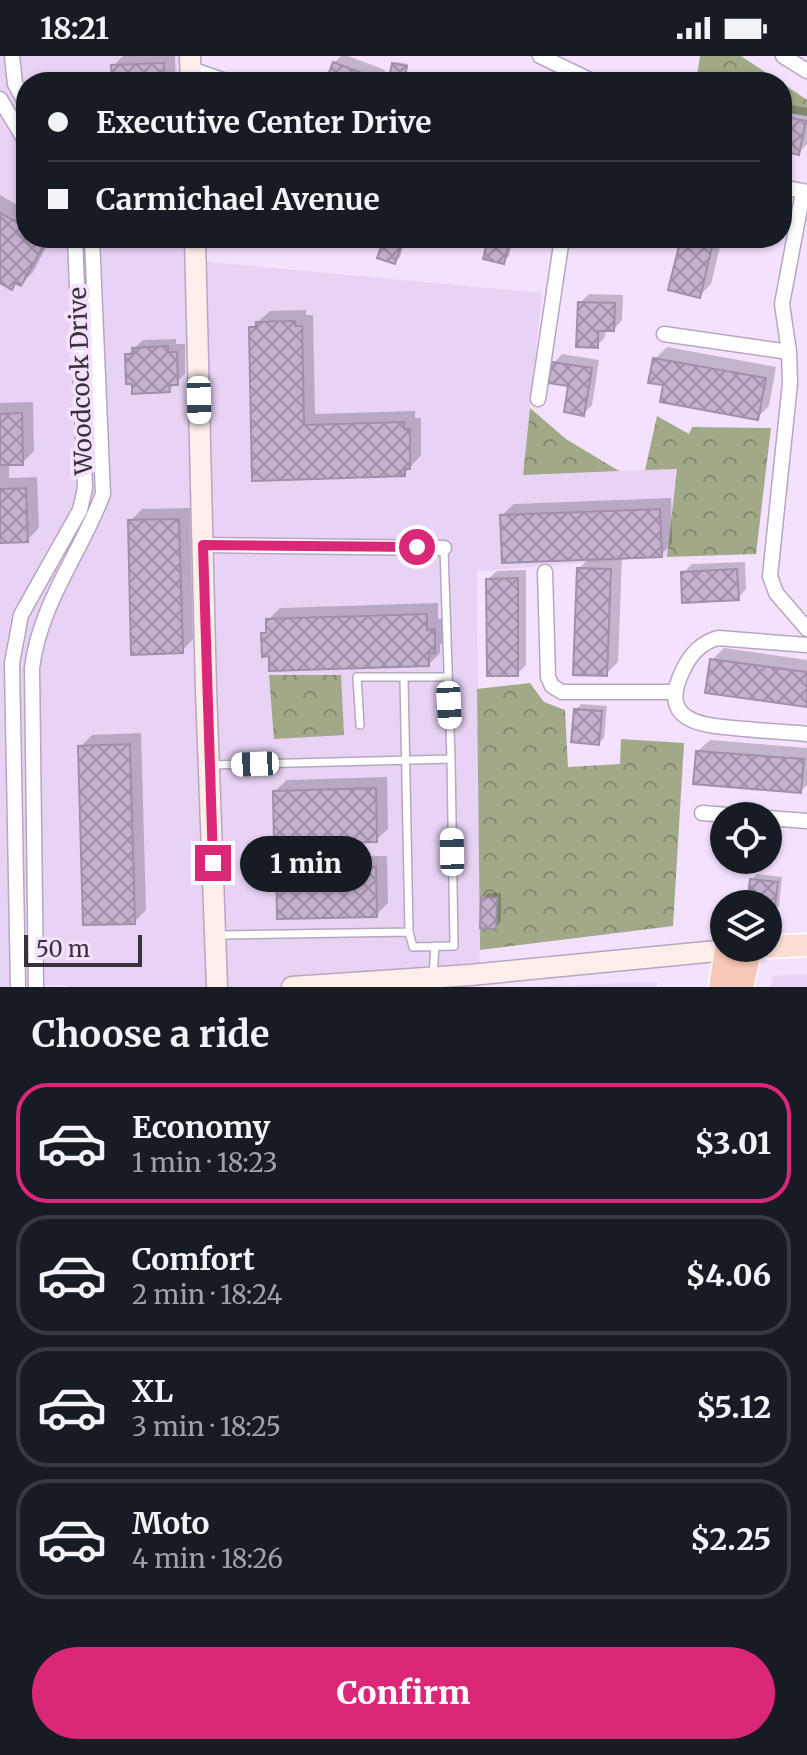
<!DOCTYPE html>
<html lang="en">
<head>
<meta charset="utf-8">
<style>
  body { margin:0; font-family:Merriweather,serif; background:#20242c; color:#f1f3f6; height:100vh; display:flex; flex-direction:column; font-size:30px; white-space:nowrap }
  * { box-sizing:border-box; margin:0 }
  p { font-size:26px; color:#9ea1a6 }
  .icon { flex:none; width:44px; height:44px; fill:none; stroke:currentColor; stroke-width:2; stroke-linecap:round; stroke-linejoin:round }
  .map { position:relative; height:931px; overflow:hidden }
  .drawer { display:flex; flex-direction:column; background:#171b24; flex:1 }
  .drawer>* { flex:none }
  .hud { position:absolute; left:16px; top:16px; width:776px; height:176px; border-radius:32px; box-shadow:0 2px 6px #0004; display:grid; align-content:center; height:176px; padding:0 32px; background:#171b24 }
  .buttons { position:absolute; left:710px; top:746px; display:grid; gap:16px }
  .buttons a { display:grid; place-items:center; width:72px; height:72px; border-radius:50%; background:#171b24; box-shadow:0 2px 6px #0004; font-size:40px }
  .scale { position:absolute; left:24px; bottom:20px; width:118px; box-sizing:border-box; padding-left:8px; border:4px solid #39323d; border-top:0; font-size:22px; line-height:28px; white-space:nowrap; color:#39323d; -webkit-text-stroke:6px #f3e1fe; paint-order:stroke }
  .end { position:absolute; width:36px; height:36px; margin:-18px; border:10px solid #db2777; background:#fff; box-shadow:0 0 0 4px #fff }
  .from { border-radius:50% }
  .bubble { position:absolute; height:56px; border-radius:28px; background:#171b24; box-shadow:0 2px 6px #0004; font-size:26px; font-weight:800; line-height:56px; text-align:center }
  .car { position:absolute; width:24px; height:48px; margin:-24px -12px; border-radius:10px; box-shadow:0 0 6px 2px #0007; background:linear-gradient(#fff 24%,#345 0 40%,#fff 0 76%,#345 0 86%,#fff 0) }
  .hud b { display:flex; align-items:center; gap:28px; height:76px; font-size:30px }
  .hud b+b { border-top:2px solid #363941 }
  .hud i { width:20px; height:20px; background:#f1f3f6 }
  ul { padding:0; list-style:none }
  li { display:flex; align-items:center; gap:24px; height:120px; margin:0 16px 12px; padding:0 16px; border:4px solid #363941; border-radius:32px }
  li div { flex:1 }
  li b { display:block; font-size:30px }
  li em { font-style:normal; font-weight:800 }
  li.current { border-color:#db2777 }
  li>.icon { width:72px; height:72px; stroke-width:1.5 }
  h2 { padding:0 32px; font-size:36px; line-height:96px }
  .action { display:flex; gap:16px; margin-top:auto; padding:16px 32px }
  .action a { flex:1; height:92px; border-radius:48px; background:#db2777; color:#fff; font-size:32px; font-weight:800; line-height:92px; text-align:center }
  .status { display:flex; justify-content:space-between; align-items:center; height:56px; padding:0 40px; background:#171b24; direction:ltr }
  .status svg { height:22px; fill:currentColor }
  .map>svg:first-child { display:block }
</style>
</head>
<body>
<div class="status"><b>18:21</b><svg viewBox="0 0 49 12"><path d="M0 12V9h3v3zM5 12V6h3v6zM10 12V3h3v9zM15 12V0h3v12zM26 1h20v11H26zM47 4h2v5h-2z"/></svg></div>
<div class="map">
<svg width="807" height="931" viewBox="0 0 807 931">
  <defs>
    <pattern id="forest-crowns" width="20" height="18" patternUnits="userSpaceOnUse" patternTransform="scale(2)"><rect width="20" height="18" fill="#a1a989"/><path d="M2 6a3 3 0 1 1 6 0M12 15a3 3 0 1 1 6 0" fill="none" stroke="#848a71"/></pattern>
    <pattern id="building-cross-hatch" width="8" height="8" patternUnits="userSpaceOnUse" patternTransform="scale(2)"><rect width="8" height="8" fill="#c3b0ce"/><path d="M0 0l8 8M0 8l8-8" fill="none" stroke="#9f90a8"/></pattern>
  </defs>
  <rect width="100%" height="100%" fill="#f3e1fe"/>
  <!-- built -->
  <path fill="#e8d3f5" d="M0 0H181L182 26H26V182H187L188 204 542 237 523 418 677 413 667 501 477 515 480 931H66L65 929 0 931Z
    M807 918V931H770L773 920Z
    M657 926V931H521Z"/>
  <!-- forest -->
  <path fill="url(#forest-crowns)" d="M700 0H741L780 26H696Z
    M782 27 807 44V60L782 56Z
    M530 352 566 383 619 415 523 419Z
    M657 360 689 378 692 371 771 372 756 498 667 501 677 413 645 414Z
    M269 619H341L344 679 274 683Z
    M530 627 544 646 565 654 568 711 620 708 621 683 684 687 673 870 480 894 477 633Z"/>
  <!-- shadow -->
  <path fill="#0003" d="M123 0H175L176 26H114L113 10Z
    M341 0H348L385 14 381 26H337L334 7Z
    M396 6 408 8 403 24 394 8Z
    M515 18 526 25V26H508Z
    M782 47 807 52V88L798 97 782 93Z
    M0 139 26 154V182H51L33 216 21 228 17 226 11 231 0 225Z
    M386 182H406L400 201 394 206 380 201Z
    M490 182H513L509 200 503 206 486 202Z
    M683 182H722L711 228 699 240Z
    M589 238 623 239 622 264 614 273H606L605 281 597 290 580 247Z
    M306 254V259H313L315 358 415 355V362H421V399L404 418 254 423 251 272 270 255Z
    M176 283V288H185V318L169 334 127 299 143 284Z
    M667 291 776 311 769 350 757 362 666 328 655 303Z
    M562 298 599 304 592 349 583 358 571 328 554 307Z
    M33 346 34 395 22 407H9V422L37 421 39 472 27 484 0 485V347Z
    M671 442 672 487 661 499 622 500 618 606 606 618 579 512 590 502 502 459 514 448Z
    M190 452 193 583 182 595 130 465 142 453Z
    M745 506 746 533 738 542 683 517 692 508Z
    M526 514V609L517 618 488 523 497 515Z
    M438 547V563L446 562V583L440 589V597L429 608 271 598 263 578 268 573V564L280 552Z
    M724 592 807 604V649L712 604Z
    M581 648 607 650 604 682 598 687 576 654Z
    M141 677 146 854 134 866 80 691 92 679Z
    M710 684 807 692V729L800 735 698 695Z
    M387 721 388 773 376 784 351 785V800H387L388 847 376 859 278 813 290 801H304V786L275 735 287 724Z
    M757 818 782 821 779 850 774 855H768V848H749L752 824Z
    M488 837H501V865L496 871 483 843Z"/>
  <!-- building -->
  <path fill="url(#building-cross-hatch)" stroke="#a08faa" stroke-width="2" d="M333 6 378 23 377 26H335L336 22 328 19Z
    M164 7V26H112L111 9Z
    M392 7 407 10 404 26 389 23Z
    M782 60 806 65 799 99 782 95Z
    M0 157 26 171V182H37L45 187 21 230 15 227 12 234 0 227Z
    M384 182 402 187 395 208 377 202Z
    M488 182 510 185 504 208 483 203Z
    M681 182H714L700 242 668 234Z
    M578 246 615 247 614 275H598V292L576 291Z
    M295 265V270H302L304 369 404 366V373H410V413H405V420L252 425 249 271H256V266Z
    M168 290V296H177L178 329H169L170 336 132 338V328H126L125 298H133L132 292Z
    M653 302 766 322 758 364 660 346 663 329 648 327Z
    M552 306 592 312 584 360 564 356 568 330 548 327Z
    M22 357 23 409H0V358Z
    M26 432 28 486 0 487V433Z
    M660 453 662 501 502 507 500 459Z
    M179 463 183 597 131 599 128 464Z
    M577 512 611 513 607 620 573 619Z
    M737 513 739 544 682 547 681 516Z
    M518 522V620H487L486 523Z
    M427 558V574L435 573V597H429V610L269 615V600L262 601 261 577H266V563Z
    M710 603 807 616V651L705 637Z
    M574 653 602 655 599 689 571 686Z
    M130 688 135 868 83 869 78 690Z
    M696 695 804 703 801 737 693 728Z
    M376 732 377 786 340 787V811H376L377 861 277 863 276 812H302V788H274L273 735Z
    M750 823 778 826 774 858 768 857V848H747Z
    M481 842H497L496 873 480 872Z"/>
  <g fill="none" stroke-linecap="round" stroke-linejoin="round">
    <!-- lane casing -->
    <g stroke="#b7a6c1" stroke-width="10">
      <path id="lane" d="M360 669 357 621H448
        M210 709 451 703
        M409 876 413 891 454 890 451 703 444 493
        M218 879 409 876 404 622
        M433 920 435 890"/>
    </g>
    <!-- street casing -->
    <g stroke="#b7a6c1" stroke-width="17">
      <path id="street" d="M12 0 15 28 26 48
        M540 0 594 26
        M783 0 807 15
        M191 13 229 26
        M0 43 26 86
        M782 131 807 136
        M803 136 782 248 789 296 790 327 770 520 776 537 807 573
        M664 278 789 296
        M538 343 562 182
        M203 489 444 492
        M545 516 548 621 552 630 562 636H675
        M807 589 718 582C702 586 690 599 683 614 656 668 706 670 745 673 765 675 786 676 807 678
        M702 757 740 760
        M768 762 807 765
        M18 931 12 607 21 559 80 454 85 432 75 182
        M36 931 32 612C40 547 81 497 103 438L92 182"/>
    </g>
    <!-- secondary casing -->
    <g stroke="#b7a6c1" stroke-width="23">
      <path id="secondary" d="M190 0 191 26
        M195 182 206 634 217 931
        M292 931 470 919 727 894"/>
    </g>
    <!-- primary casing -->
    <g stroke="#fff" stroke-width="25">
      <path id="primary" d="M768 891 807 889"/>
    </g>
    <!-- highway casing -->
    <g stroke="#fff" stroke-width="27">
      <path id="highway" d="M721 931 727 894
        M741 931 750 892"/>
    </g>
    <!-- lane -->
    <use href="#lane" stroke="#fff" stroke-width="7"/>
    <!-- street -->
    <use href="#street" stroke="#fff" stroke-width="14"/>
    <!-- secondary -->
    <use href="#secondary" stroke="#fdeeea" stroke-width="20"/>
    <!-- primary -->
    <use href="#primary" stroke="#fbded6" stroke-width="22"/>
    <!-- highway -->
    <use href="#highway" stroke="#f8c8ba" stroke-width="24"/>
  </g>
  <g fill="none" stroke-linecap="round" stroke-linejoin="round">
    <!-- route -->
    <path stroke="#db2777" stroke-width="10" d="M213 807 203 489 417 491"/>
  </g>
  <g text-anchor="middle" stroke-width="8" stroke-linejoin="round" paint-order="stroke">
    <!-- street labels -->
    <g font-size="24" fill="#39323d" stroke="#f3e1fe">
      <text transform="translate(81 325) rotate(-92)" y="8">Woodcock Drive</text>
    </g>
  </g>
</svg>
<div class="buttons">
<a><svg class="icon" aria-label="locate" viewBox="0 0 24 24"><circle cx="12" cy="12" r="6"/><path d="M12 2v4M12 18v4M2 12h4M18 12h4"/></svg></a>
<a><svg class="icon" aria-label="layers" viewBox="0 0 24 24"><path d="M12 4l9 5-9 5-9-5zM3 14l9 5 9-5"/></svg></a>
</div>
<div class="scale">50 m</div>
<i class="end from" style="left:417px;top:491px"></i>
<i class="end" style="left:213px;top:807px"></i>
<div class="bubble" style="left:240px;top:780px;width:132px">1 min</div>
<i class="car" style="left:199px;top:344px;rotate:179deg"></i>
<i class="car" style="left:449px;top:649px;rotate:177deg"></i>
<i class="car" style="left:255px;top:708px;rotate:268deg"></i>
<i class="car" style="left:452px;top:796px;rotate:359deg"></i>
<div class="hud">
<b><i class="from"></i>Executive Center Drive</b>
<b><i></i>Carmichael Avenue</b>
</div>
</div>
<section class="drawer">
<h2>Choose a ride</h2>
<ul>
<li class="current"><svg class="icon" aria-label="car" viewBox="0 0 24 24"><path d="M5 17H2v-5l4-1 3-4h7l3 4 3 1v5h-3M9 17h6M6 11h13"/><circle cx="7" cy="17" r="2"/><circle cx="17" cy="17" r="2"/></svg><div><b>Economy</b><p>1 min · 18:23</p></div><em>$3.01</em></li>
<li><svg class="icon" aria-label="car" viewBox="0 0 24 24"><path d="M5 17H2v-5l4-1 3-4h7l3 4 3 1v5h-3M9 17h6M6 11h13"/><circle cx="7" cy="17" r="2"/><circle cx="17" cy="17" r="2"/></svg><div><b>Comfort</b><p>2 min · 18:24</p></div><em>$4.06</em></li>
<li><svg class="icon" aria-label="car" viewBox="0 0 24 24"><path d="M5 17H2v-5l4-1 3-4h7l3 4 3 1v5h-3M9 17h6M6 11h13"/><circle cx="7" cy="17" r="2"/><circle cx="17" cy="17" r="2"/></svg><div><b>XL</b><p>3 min · 18:25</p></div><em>$5.12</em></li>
<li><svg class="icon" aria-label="car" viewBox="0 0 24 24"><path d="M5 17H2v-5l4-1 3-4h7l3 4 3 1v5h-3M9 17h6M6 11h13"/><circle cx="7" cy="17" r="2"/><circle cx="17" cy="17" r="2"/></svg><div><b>Moto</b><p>4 min · 18:26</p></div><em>$2.25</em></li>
</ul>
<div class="action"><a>Confirm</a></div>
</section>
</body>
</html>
